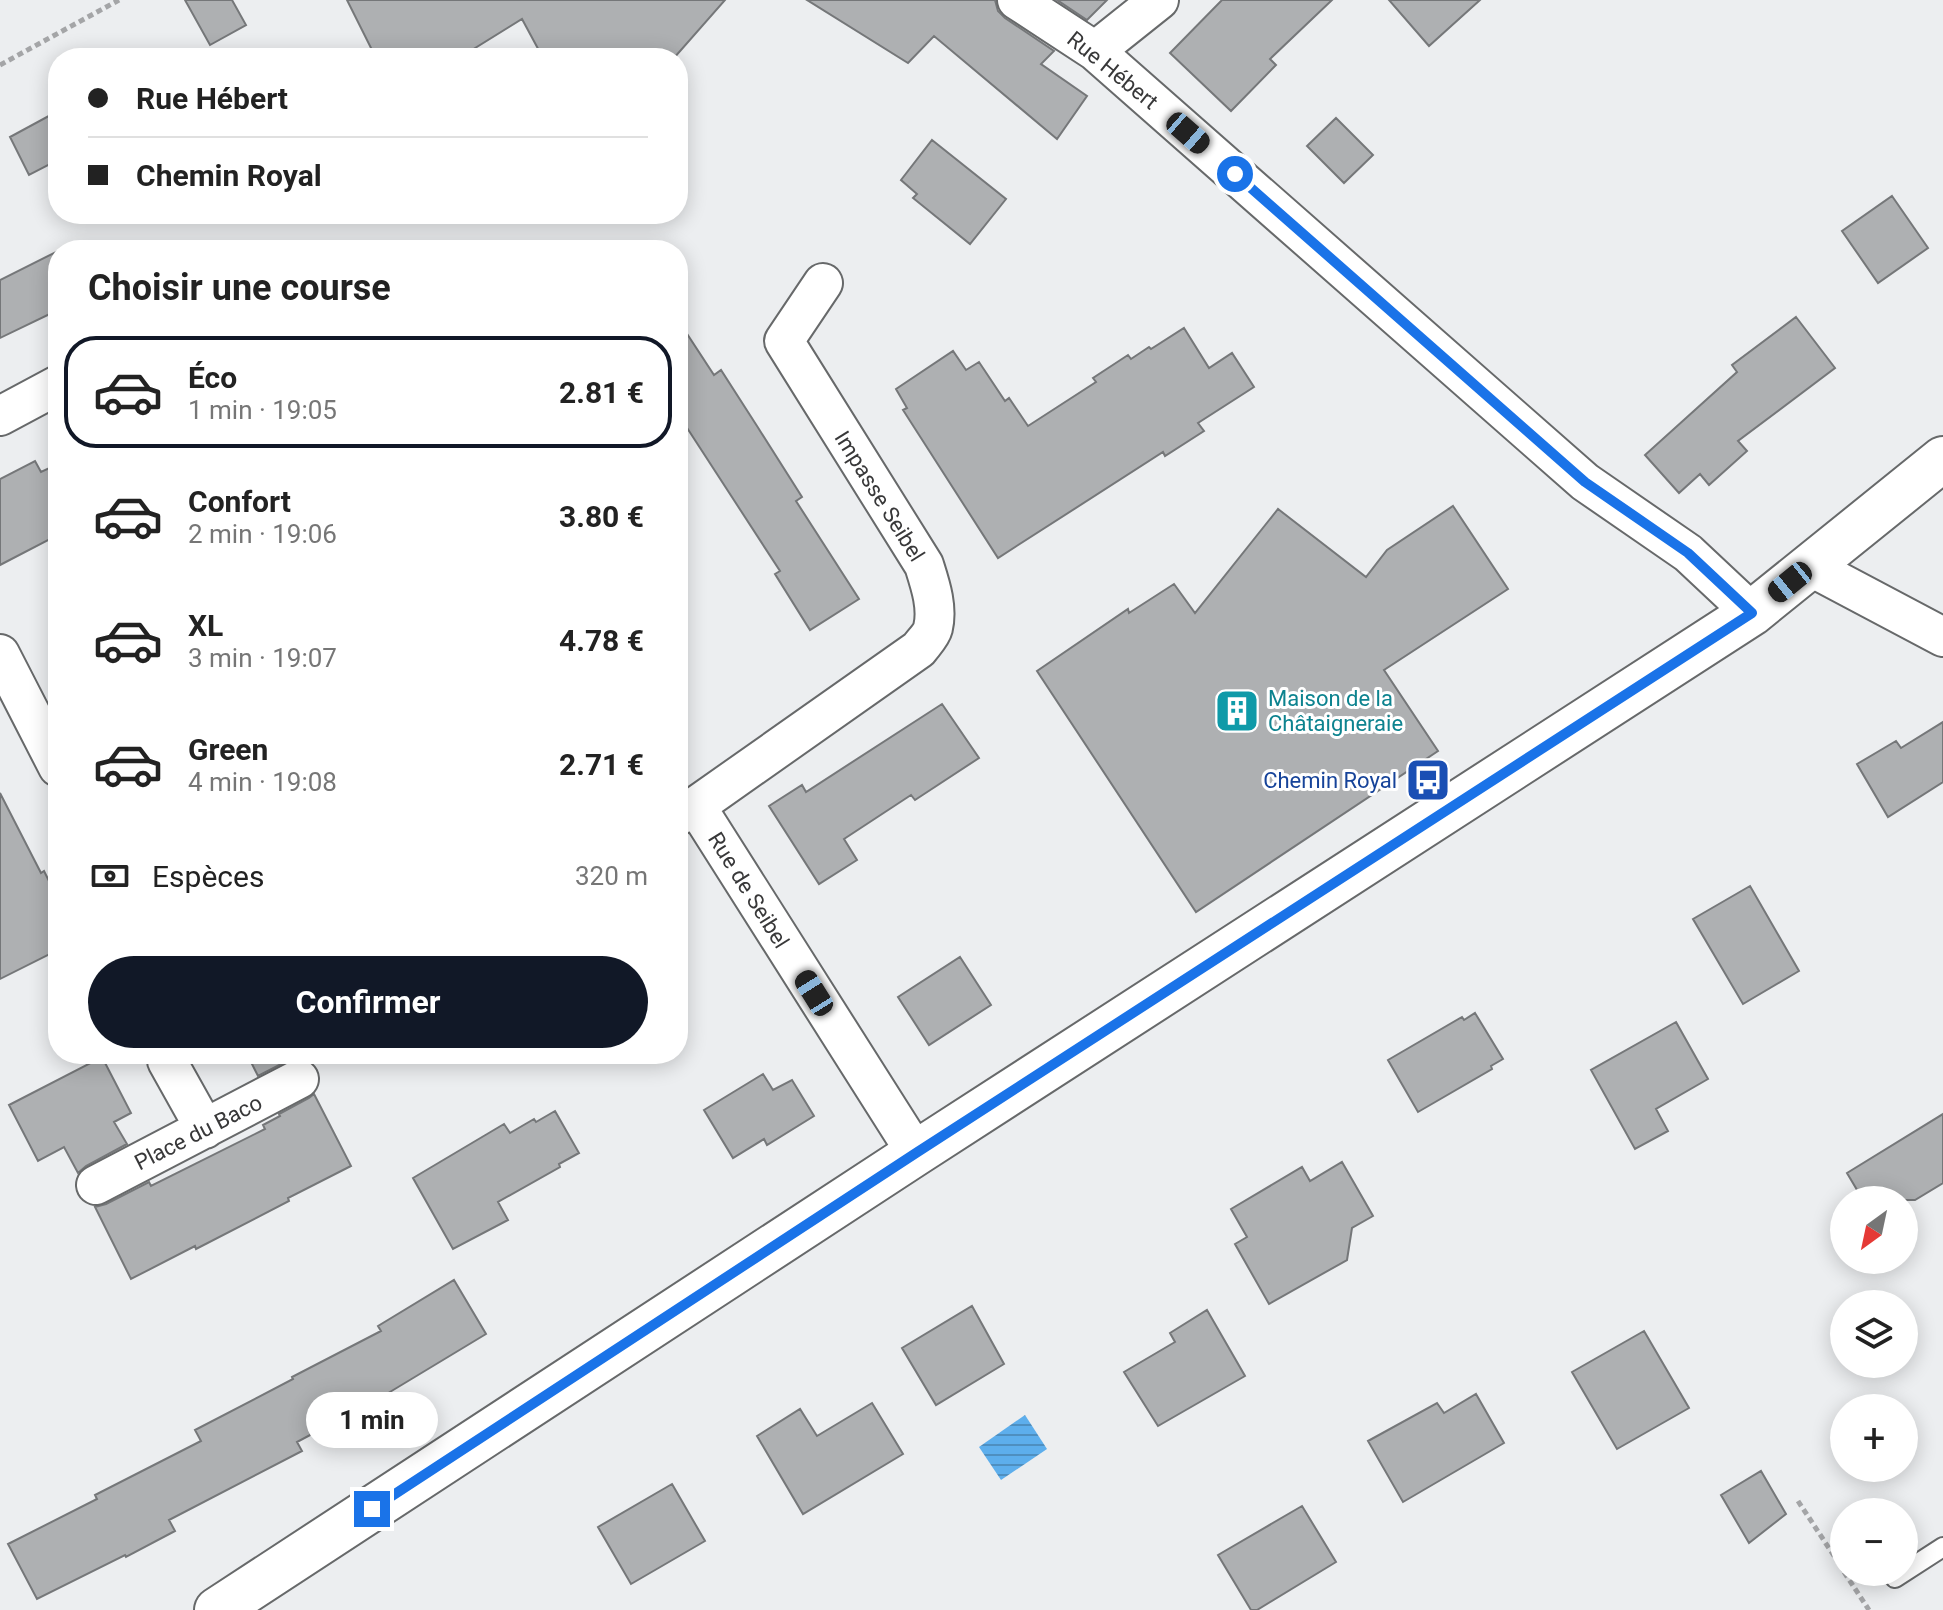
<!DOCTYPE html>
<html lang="fr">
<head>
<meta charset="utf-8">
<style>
  body { margin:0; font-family:Roboto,sans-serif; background:#f2f2f2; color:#222; height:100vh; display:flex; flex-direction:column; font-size:30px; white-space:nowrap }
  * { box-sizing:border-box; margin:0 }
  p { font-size:26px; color:#767676 }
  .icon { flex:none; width:44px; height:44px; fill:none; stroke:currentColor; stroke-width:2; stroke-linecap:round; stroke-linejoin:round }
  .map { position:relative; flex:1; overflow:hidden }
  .side { position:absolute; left:48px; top:240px; width:640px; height:824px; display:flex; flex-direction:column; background:#fff; border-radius:32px; box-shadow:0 4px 20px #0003 }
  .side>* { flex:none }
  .hud { position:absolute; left:48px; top:48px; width:640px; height:176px; border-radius:32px; box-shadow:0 4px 20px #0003; display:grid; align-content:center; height:176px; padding:0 40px; background:#fff }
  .needle { width:52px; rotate:213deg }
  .fabs { position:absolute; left:1830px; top:1186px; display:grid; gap:16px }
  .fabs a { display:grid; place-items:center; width:88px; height:88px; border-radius:50%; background:#fff; box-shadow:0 4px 20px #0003; font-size:40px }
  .end { position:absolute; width:36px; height:36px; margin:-18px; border:10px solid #1a73e8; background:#fff; box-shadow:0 0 0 4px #fff }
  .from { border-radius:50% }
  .bubble { position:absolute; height:56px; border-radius:28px; background:#fff; box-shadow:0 4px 20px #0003; font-size:26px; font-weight:700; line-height:56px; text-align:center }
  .car { position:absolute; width:24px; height:48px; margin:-24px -12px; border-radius:10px; box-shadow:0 0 6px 2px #0007; background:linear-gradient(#222 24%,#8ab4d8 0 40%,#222 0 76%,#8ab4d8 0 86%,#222 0) }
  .hud b { display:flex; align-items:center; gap:28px; height:76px; font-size:30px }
  .hud b+b { border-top:2px solid #e0e0e0 }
  .hud i { width:20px; height:20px; background:#222 }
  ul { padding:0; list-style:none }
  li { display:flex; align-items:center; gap:24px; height:112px; margin:0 16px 12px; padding:0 24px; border:4px solid transparent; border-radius:32px }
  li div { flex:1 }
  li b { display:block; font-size:30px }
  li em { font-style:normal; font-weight:700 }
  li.current { border-color:#111827 }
  li>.icon { width:72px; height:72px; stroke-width:1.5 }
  h2 { padding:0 40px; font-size:36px; line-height:96px }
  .pay { display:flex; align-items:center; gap:20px; height:88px; padding:0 40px; font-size:30px }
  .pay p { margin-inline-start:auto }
  .button { display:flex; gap:16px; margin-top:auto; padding:16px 40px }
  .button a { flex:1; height:92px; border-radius:48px; background:#111827; color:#fff; font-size:32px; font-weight:700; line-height:92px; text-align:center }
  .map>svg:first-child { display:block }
</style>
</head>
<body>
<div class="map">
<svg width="1943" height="1610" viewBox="0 0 1943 1610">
  <defs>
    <pattern id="water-rules" width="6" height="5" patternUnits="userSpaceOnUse" patternTransform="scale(2)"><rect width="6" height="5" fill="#5daeec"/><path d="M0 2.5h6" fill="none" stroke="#4e8fc0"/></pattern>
  </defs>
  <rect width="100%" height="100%" fill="#eceef0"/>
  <!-- water -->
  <path fill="url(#water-rules)" d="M1025 1415 1047 1449 1001 1480 979 1447Z"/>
  <!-- building -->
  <path fill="#aeb0b2" stroke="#757779" stroke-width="2" d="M185 0H232L246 25 210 45Z
    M347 0H725L674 58H543L522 19 459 58H376Z
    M807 0H995L998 11 1005 18 1054 51 1041 64 1087 96 1057 139 934 36 908 63Z
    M1057 0H1107L1087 20Z
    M1222 0H1332L1270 59 1276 65 1231 111 1170 53Z
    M1389 0H1480L1429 46Z
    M58 111V160L29 175 10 137Z
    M1336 118 1373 155 1344 183 1307 146Z
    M932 140 1006 199 970 244 913 198 917 194 901 180Z
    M1892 196 1928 248 1878 283 1842 231Z
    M58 251V310L0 338V280Z
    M1796 317 1835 368 1738 441 1747 451 1709 485 1700 474 1679 493 1645 455 1737 372 1732 365Z
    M678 320 714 375 721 370 757 426 802 497 796 501 859 599 810 630 775 574 780 571 678 414Z
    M1184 328 1209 368 1232 353 1254 387 1198 423 1204 431 1165 456 1163 452 998 558 903 410 907 408 896 389 953 351 966 370 979 362 1005 401 1009 398 1028 426 1096 382 1093 378 1128 355 1131 359 1149 347 1151 349Z
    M35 461 41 472 58 464V535L0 565V479Z
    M1453 506 1508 589 1384 670 1438 751 1196 912 1037 671 1128 609 1129 613 1174 584 1195 613 1278 509 1366 577 1387 550Z
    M942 704 979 758 915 800 911 795 844 839 857 860 819 884 769 806 802 785 806 792Z
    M1943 722V782L1888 817 1857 764 1896 741 1901 748Z
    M0 793 41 873 44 871 58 899V950L0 979Z
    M1750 886 1799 971 1743 1004 1693 919Z
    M960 957 991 1005 929 1045 898 997Z
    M1475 1013 1503 1059 1491 1066 1492 1069 1418 1112 1388 1060 1462 1017 1464 1020Z
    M1676 1022 1708 1079 1656 1109 1668 1131 1635 1149 1591 1070Z
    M247 1054H294L296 1058 289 1060 258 1076Z
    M102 1057 131 1113 114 1122 127 1144 86 1166 78 1173 64 1147 38 1161 9 1105Z
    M763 1074 773 1090 792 1080 814 1116 767 1145 764 1139 733 1158 704 1110Z
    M314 1094 351 1166 288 1198 289 1201 196 1249 195 1246 131 1279 95 1207 106 1204 149 1182 151 1186 265 1129 263 1125 280 1116 279 1114 309 1098Z
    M555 1111 579 1153 559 1164 560 1167 498 1202 508 1220 453 1249 413 1178 504 1124 510 1133 534 1119 536 1122Z
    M1943 1114V1183L1915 1200H1863L1847 1173Z
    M1342 1162 1373 1216 1352 1228 1347 1260 1269 1304 1235 1244 1247 1237 1231 1209 1302 1167 1310 1181Z
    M454 1280 486 1334 380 1398 297 1442 302 1451 169 1520 175 1531 126 1557 125 1555 37 1599 8 1544 97 1499 95 1495 201 1441 195 1430 293 1379 292 1377 381 1331 378 1326Z
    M972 1306 1004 1364 936 1405 902 1348Z
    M1207 1310 1245 1376 1158 1426 1124 1372 1175 1342 1170 1333Z
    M1644 1331 1689 1408 1617 1449 1572 1372Z
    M1476 1394 1504 1443 1403 1502 1368 1441 1437 1403 1444 1413Z
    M872 1403 903 1454 803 1514 757 1436 800 1409 817 1436Z
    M1761 1471 1786 1514 1749 1543 1721 1495Z
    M672 1484 705 1541 631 1584 598 1527Z
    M1302 1506 1336 1562 1257 1610H1251L1218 1555Z"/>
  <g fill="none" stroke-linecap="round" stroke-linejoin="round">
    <!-- service casing -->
    <g stroke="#67696a" stroke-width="22">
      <path id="service" d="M1895 1578 1943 1547"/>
    </g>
    <!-- minor casing -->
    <g stroke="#67696a" stroke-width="42">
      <path id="minor" d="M1017 0 1095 51 1585 482 1688 553 1752 613
        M1095 51 1159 0
        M0 416 58 385
        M1809 566 1943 637
        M0 654 58 767
        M696 806 916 1153
        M678 816 696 806 919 649C923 643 931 636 933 628 938 607 930 584 924 565L784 341 823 283
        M167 1054V1061L205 1129
        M96 1185 299 1079"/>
    </g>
    <!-- tertiary casing -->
    <g stroke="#67696a" stroke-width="48">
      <path id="tertiary" d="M217 1610 916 1153 1752 613 1943 459"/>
    </g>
    <!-- path -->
    <path stroke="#a4a5a7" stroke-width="5" stroke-dasharray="6 4" stroke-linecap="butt" d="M0 65 119 0
      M1798 1501 1844 1571
      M1844 1572 1869 1610"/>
    <!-- service -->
    <use href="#service" stroke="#fff" stroke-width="18"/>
    <!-- minor -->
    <use href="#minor" stroke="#fff" stroke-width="38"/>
    <!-- tertiary -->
    <use href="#tertiary" stroke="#fff" stroke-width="44"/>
  </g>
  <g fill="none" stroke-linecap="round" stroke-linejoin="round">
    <!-- route -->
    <path stroke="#1a73e8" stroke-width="10" d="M372 1509 916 1153 1752 613 1688 553 1585 482 1235 174"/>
  </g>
  <!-- icons -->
  <defs>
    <g id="building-square" transform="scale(2.3)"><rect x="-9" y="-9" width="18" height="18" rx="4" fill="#0f9aa8" stroke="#fff"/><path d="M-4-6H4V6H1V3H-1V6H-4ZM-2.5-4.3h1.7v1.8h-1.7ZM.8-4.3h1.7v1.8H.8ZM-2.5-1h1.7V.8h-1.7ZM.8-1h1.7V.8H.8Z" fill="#fff"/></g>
    <g id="bus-square" transform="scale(2.3)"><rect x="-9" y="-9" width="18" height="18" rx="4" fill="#1a4fb4" stroke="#fff"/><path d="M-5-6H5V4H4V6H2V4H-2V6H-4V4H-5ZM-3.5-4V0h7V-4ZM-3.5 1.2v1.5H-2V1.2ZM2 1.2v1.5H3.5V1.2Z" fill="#fff"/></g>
  </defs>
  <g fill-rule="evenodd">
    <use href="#building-square" x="1237" y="711"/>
    <use href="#bus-square" x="1428" y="780"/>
  </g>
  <g text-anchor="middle" stroke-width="6" stroke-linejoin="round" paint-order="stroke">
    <!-- street labels -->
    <g font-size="22" fill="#383839" stroke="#fff">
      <text transform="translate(1113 70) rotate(39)" y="8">Rue Hébert</text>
      <text transform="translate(880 496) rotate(58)" y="8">Impasse Seibel</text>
      <text transform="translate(749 890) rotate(58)" y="8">Rue de Seibel</text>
      <text transform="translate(198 1132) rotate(-27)" y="8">Place du Baco</text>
    </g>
    <!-- culture labels -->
    <g font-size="22" fill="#0d838f" stroke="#fff" text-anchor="start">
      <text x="1268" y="706">Maison de la<tspan x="1268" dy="25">Châtaigneraie</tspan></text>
    </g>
    <!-- transit labels -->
    <g font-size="22" fill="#164399" stroke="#fff" text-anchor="end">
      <text x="1397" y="788">Chemin Royal</text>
    </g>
  </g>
</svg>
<div class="fabs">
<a><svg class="needle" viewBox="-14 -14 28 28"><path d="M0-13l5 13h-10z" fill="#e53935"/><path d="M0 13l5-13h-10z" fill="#767676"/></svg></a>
<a><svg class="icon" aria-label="layers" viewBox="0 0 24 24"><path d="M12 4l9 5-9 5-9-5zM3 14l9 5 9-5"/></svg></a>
<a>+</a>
<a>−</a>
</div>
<i class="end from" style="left:1235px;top:174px"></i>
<i class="end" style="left:372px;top:1509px"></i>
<div class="bubble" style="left:306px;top:1392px;width:132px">1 min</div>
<i class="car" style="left:1188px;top:133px;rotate:131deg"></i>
<i class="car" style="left:1790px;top:582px;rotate:231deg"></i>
<i class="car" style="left:814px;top:993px;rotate:328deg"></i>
<div class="hud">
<b><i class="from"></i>Rue Hébert</b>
<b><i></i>Chemin Royal</b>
</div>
<section class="side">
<h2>Choisir une course</h2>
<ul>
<li class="current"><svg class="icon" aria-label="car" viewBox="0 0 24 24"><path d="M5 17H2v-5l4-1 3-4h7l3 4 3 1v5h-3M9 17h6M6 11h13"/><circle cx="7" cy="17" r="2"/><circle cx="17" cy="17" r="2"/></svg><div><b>Éco</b><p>1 min · 19:05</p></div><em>2.81 €</em></li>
<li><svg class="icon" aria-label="car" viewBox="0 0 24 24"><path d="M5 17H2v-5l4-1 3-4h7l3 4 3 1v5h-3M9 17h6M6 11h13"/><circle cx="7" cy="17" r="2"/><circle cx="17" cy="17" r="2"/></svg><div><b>Confort</b><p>2 min · 19:06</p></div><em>3.80 €</em></li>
<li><svg class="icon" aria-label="car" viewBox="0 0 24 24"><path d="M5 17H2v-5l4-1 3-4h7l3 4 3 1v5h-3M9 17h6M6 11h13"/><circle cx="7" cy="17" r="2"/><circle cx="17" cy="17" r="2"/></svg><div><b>XL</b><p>3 min · 19:07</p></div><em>4.78 €</em></li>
<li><svg class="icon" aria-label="car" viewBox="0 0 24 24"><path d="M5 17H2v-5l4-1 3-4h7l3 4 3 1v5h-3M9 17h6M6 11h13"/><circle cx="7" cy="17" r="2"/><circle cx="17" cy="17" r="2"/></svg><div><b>Green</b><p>4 min · 19:08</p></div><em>2.71 €</em></li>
</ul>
<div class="pay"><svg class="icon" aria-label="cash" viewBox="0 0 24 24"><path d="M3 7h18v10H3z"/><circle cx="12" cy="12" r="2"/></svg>Espèces<p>320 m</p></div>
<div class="button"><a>Confirmer</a></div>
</section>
</div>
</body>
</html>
